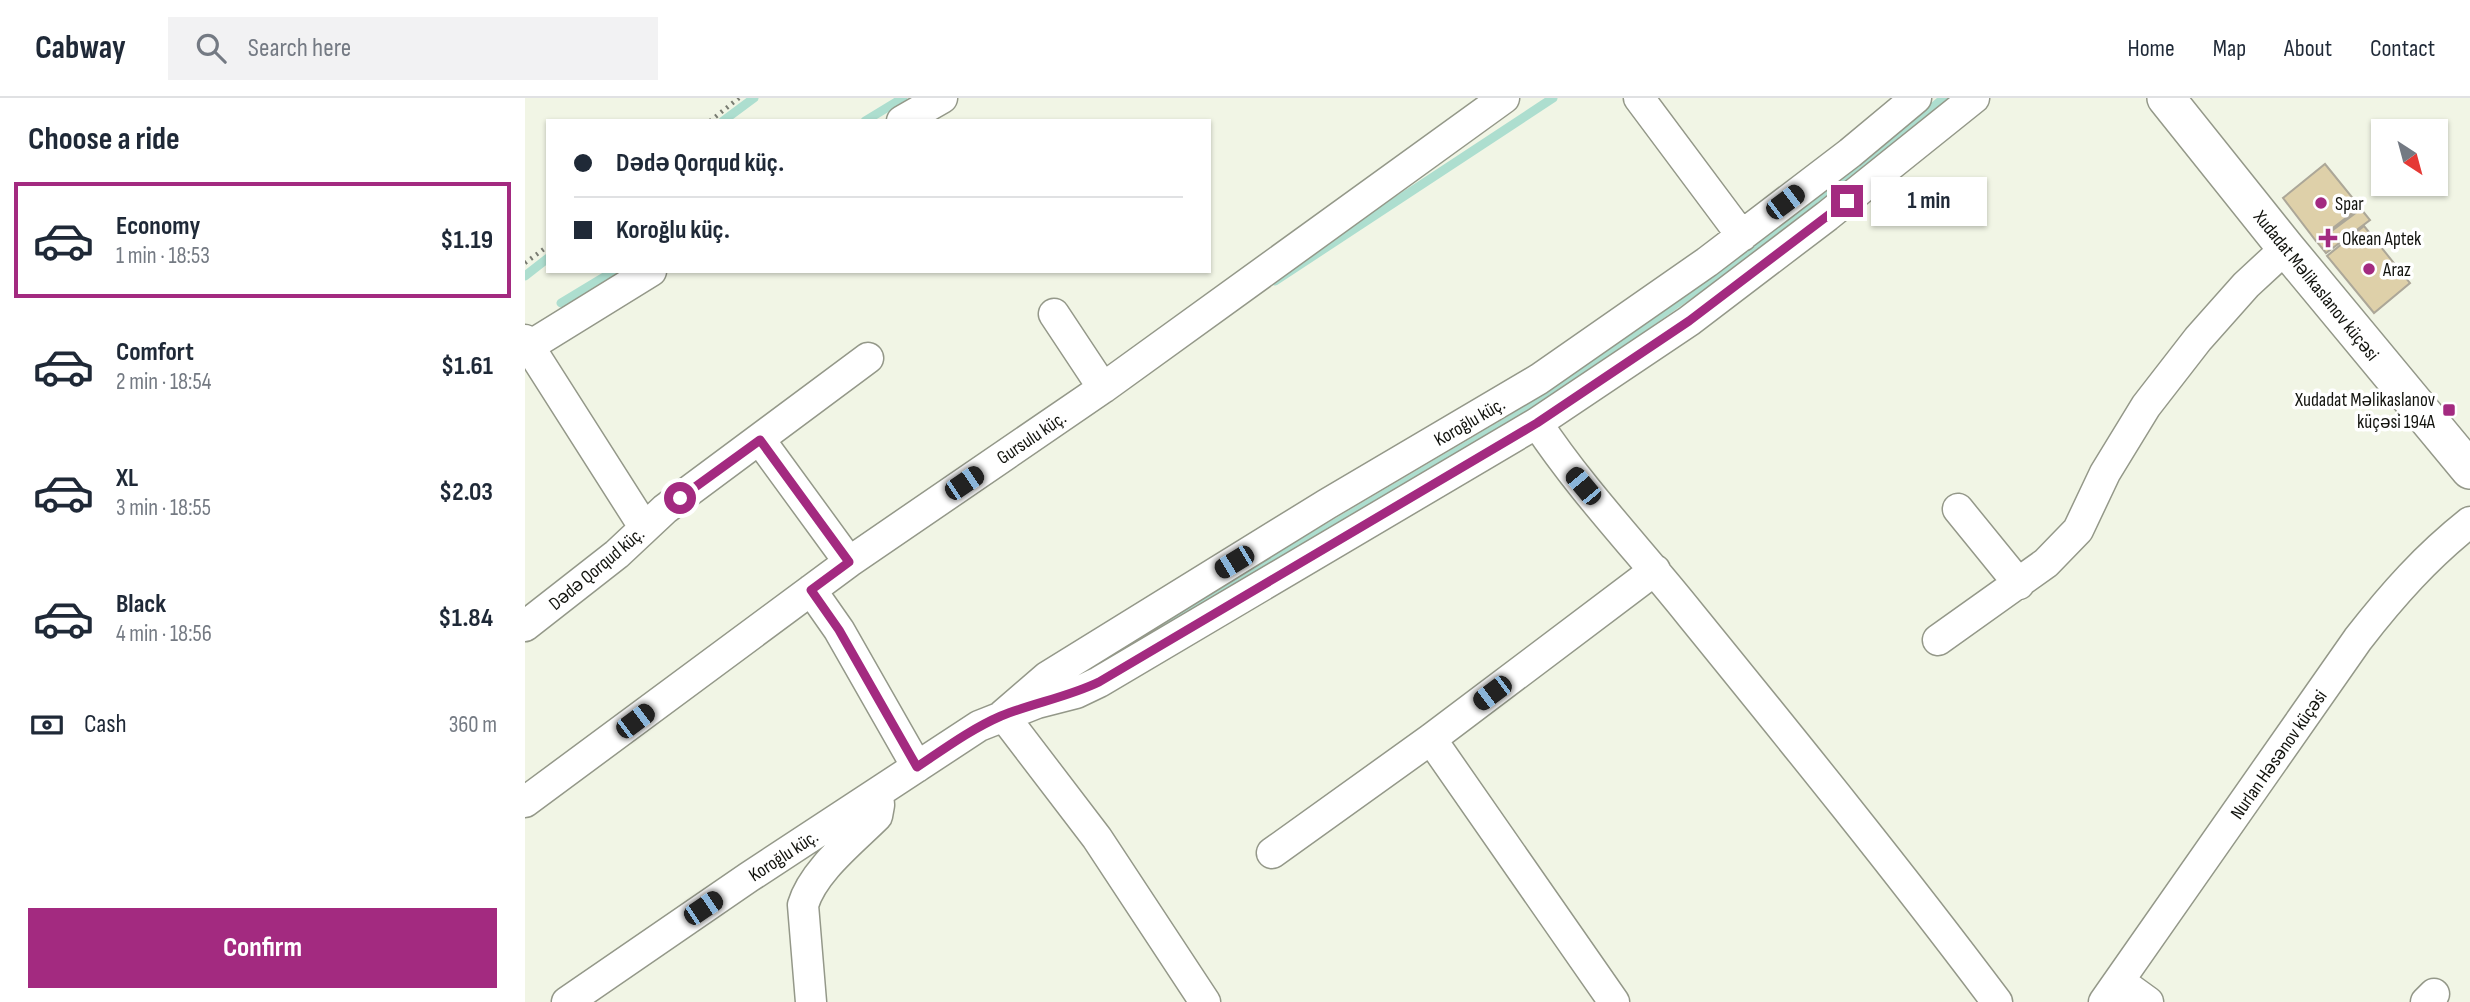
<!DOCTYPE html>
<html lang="en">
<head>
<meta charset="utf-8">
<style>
  body { margin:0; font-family:"Sofia Sans Condensed",sans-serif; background:#f2f2f3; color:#1f2937; height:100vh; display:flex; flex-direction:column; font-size:26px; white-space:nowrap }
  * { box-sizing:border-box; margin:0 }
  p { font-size:23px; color:#747a83 }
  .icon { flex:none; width:38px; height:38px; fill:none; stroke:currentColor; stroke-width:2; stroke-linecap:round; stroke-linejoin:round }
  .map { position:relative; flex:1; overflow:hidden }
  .drawer { display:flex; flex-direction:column; background:#fff; width:525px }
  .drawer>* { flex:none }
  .top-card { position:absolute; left:21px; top:21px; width:665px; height:154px; border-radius:0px; box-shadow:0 2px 5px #0004; display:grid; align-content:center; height:154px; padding:0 28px; background:#fff }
  .needle { width:46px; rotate:144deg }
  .controls { position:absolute; left:1846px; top:21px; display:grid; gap:14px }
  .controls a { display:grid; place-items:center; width:77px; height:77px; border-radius:0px; background:#fff; box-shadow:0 2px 5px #0004; font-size:35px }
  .end { position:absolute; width:32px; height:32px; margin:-16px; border:9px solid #a32a80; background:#fff; box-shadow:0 0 0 4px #fff }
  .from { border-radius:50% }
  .bubble { position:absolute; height:49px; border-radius:0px; background:#fff; box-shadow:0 2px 5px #0004; font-size:23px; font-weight:700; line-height:49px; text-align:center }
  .car { position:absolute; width:21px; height:42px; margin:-21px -10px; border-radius:9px; box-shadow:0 0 5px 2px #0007; background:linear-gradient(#222 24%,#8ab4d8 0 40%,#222 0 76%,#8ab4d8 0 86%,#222 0) }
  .top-card b { display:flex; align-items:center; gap:24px; height:66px; font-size:26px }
  .top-card b+b { border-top:2px solid #e0e1e3 }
  .top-card i { width:18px; height:18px; background:#1f2937 }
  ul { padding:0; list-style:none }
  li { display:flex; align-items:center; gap:21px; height:116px; margin:0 14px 10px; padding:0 14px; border:4px solid transparent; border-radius:0px }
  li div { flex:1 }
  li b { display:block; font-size:26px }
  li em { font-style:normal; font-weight:700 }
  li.current { border-color:#a32a80 }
  li>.icon { width:63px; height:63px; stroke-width:1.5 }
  h2 { padding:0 28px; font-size:32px; line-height:84px }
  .pay { display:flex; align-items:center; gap:18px; height:77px; padding:0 28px; font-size:26px }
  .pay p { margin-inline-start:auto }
  .action { display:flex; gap:14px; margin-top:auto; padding:14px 28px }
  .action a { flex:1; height:80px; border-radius:0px; background:#a32a80; color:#fff; font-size:28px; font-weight:700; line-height:80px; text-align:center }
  header { display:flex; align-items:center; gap:42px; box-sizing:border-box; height:98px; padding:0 35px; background:#fff; border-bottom:2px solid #e0e1e3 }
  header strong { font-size:33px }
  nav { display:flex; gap:38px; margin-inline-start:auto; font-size:24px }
  .search { width:490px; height:63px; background:#f2f2f3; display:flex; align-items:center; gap:18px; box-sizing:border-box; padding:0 24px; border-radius:0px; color:#747a83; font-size:26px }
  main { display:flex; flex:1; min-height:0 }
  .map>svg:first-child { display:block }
</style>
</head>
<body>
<header>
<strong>Cabway</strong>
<div class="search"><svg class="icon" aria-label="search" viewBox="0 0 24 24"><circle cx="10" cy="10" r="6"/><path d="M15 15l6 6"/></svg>Search here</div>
<nav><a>Home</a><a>Map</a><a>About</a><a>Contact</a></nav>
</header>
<main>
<section class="drawer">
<h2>Choose a ride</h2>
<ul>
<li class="current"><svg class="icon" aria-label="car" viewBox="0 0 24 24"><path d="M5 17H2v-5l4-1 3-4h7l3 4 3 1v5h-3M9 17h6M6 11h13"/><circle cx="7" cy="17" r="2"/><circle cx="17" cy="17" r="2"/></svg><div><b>Economy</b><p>1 min · 18:53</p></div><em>$1.19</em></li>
<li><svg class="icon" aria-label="car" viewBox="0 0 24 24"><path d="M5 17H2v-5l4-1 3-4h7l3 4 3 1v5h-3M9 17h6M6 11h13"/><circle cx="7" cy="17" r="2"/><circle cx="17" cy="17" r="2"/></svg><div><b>Comfort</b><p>2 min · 18:54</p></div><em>$1.61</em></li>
<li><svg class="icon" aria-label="car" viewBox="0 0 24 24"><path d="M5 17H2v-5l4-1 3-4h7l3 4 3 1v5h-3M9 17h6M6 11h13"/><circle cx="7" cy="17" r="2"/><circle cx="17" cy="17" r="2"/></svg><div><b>XL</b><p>3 min · 18:55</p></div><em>$2.03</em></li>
<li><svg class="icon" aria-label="car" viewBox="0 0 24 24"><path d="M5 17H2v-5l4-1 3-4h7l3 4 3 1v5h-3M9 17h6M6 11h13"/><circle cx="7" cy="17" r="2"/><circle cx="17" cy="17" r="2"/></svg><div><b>Black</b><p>4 min · 18:56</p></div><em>$1.84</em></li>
</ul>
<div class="pay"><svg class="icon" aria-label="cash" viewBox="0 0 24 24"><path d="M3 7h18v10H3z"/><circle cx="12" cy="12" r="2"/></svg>Cash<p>360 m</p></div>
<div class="action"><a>Confirm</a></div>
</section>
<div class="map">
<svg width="1945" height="904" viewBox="0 0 1945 904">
  <rect width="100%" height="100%" fill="#f1f5e5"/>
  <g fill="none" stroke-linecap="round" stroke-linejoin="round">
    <!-- stream -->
    <path stroke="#addecf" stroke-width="9" d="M198 23 229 0
      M340 23 378 0
      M0 178 23 160
      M750 183 1028 0
      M36 205 89 173
      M571 567 987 321 1178 187 1340 66 1419 0"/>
  </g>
  <!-- building -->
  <path fill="#ded0a9" stroke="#aca798" stroke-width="2" d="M1800 66 1835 109 1791 143 1758 100Z
    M1836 111 1845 122 1801 155 1792 144Z
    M1839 128 1885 185 1849 215 1802 158Z"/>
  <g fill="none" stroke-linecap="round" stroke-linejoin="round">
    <!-- minor casing -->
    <g stroke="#949889" stroke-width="33">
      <path id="minor" d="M1114 0 1217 138
        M377 23 417 0
        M529 216 578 290
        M0 242 119 429
        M3 249 126 173
        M1012 325C1057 393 1114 452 1165 516 1269 644 1373 772 1472 904
        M235 342 324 464
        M1433 411 1494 486
        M286 492 314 532 392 669
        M0 528 92 456 140 411 343 260
        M1413 542 1521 465 1553 432 1580 375 1621 308 1673 241 1721 187 1761 150
        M906 641 1089 904
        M0 704 324 464 578 290 979 0
        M747 755 906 641 1130 472
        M1594 883 1623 904
        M42 904 224 779 454 628 512 605 551 595 574 584 1012 325 1164 223 1302 118 1449 0
        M286 904 278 807C288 773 327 743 352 718L354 707 353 695
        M680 904 572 740 478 617 522 579 802 406 1014 281 1182 164 1325 55 1391 0
        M1579 904 1833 541C1868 496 1901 459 1945 424
        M1901 904 1909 896"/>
    </g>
    <!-- tertiary casing -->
    <g stroke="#949889" stroke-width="40">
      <path id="tertiary" d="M1641 0 1761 150 1945 372"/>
    </g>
    <!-- path -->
    <path stroke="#797c72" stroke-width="4.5" stroke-dasharray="2 5" stroke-linecap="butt" d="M185 23 214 0
      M0 165 23 148"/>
    <!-- minor -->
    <use href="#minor" stroke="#fff" stroke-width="30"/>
    <!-- tertiary -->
    <use href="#tertiary" stroke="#fff" stroke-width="37"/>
  </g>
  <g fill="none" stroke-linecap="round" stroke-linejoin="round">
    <!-- route -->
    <path stroke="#a32a80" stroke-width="9" d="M155 400 235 342 324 464 286 492 314 532 392 669C419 651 446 631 476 618 508 605 543 599 574 584L1012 325 1164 223 1322 103"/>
  </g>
  <!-- markers -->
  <g fill="#a32a80" stroke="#fff" stroke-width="2.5">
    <circle cx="1796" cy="105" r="7"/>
    <path d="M1799.5 129.5h7v7h7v7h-7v7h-7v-7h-7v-7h7z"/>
    <circle cx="1844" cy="171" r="7"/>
    <rect x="1917" y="305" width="14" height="14" rx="3.5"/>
  </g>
  <g text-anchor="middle" stroke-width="7" stroke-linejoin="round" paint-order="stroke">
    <!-- poi labels -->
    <g font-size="19" fill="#12130e" stroke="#fff" text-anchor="start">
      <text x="1810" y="112">Spar</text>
      <text x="1817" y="147">Okean Aptek</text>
      <text x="1858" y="178">Araz</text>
      <text x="1910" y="308" text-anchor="end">Xudadat Məlikaslanov<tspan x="1910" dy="22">küçəsi 194A</tspan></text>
    </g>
    <!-- street labels -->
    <g font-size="19" fill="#12130e" stroke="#fff">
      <text transform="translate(1792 187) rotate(51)" y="7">Xudadat Məlikaslanov küçəsi</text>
      <text transform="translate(944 323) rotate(-30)" y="7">Koroğlu küç.</text>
      <text transform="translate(506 339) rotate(-34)" y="7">Gursulu küç.</text>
      <text transform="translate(71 470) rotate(-40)" y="7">Dədə Qorqud küç.</text>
      <text transform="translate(1753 656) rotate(-55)" y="7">Nurlan Həsənov küçəsi</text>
      <text transform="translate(258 757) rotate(-33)" y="7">Koroğlu küç.</text>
    </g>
  </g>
</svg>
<div class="controls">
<a><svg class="needle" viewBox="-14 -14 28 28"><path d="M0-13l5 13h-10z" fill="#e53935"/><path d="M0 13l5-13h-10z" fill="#747a83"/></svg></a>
</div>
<i class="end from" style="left:155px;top:400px"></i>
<i class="end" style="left:1322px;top:103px"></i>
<div class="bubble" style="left:1346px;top:79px;width:116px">1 min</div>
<i class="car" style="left:1260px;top:104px;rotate:53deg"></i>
<i class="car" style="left:439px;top:385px;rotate:56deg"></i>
<i class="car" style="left:1058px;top:388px;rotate:320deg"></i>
<i class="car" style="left:709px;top:464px;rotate:239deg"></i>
<i class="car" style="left:967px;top:595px;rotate:233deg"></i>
<i class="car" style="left:110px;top:623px;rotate:53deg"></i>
<i class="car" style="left:178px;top:810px;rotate:56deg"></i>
<div class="top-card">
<b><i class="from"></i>Dədə Qorqud küç.</b>
<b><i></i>Koroğlu küç.</b>
</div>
</div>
</main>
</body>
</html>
